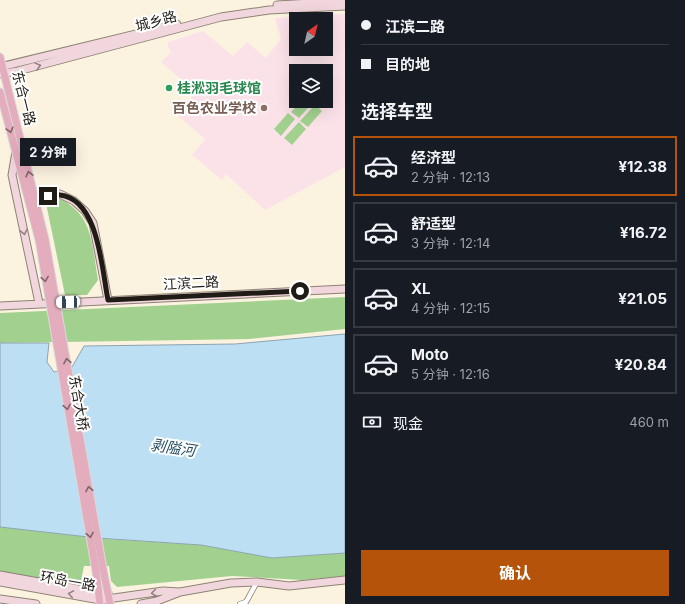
<!DOCTYPE html>
<html lang="zh">
<head>
<meta charset="utf-8">
<style>
  body { margin:0; font-family:Inter,"Noto Sans SC",sans-serif; background:#20242c; color:#f1f3f6; height:100vh; display:flex; flex-direction:column; font-size:15px; white-space:nowrap }
  * { box-sizing:border-box; margin:0 }
  p { font-size:13px; color:#9ea1a6 }
  .icon { flex:none; width:22px; height:22px; fill:none; stroke:currentColor; stroke-width:2; stroke-linecap:round; stroke-linejoin:round }
  .map { position:relative; flex:1; overflow:hidden }
  .side { display:flex; flex-direction:column; background:#171b24; width:340px }
  .side>* { flex:none }
  .top-card { display:grid; align-content:center; height:88px; padding:0 16px; background:#171b24 }
  .needle { width:26px; rotate:34deg }
  .tools { position:absolute; left:289px; top:12px; display:grid; gap:8px }
  .tools a { display:grid; place-items:center; width:44px; height:44px; border-radius:0px; background:#171b24; box-shadow:0 4px 16px #0002; font-size:20px }
  .end { position:absolute; width:18px; height:18px; margin:-9px; border:5px solid #1f1b15; background:#fff; box-shadow:0 0 0 2px #fff }
  .from { border-radius:50% }
  .bubble { position:absolute; height:28px; border-radius:0px; background:#171b24; box-shadow:0 4px 16px #0002; font-size:13px; font-weight:700; line-height:28px; text-align:center }
  .car { position:absolute; width:12px; height:24px; margin:-12px -6px; border-radius:5px; box-shadow:0 0 3px 1px #0007; background:linear-gradient(#fff 24%,#345 0 40%,#fff 0 76%,#345 0 86%,#fff 0) }
  .top-card b { display:flex; align-items:center; gap:14px; height:38px; font-size:15px }
  .top-card b+b { border-top:1px solid #363941 }
  .top-card i { width:10px; height:10px; background:#f1f3f6 }
  ul { padding:0; list-style:none }
  li { display:flex; align-items:center; gap:12px; height:60px; margin:0 8px 6px; padding:0 8px; border:2px solid #363941; border-radius:0px }
  li div { flex:1 }
  li b { display:block; font-size:15px }
  li em { font-style:normal; font-weight:700 }
  li.current { border-color:#b45309 }
  li>.icon { width:36px; height:36px; stroke-width:1.5 }
  h2 { padding:0 16px; font-size:18px; line-height:48px }
  .pay { display:flex; align-items:center; gap:10px; height:44px; padding:0 16px; font-size:15px }
  .pay p { margin-inline-start:auto }
  .button { display:flex; gap:8px; margin-top:auto; padding:8px 16px }
  .button a { flex:1; height:46px; border-radius:0px; background:#b45309; color:#fff; font-size:16px; font-weight:700; line-height:46px; text-align:center }
  main { display:flex; flex:1; min-height:0 }
  .map>svg:first-child { display:block }
</style>
</head>
<body>
<main>
<div class="map">
<svg width="345" height="604" viewBox="0 0 345 604">
  <rect width="100%" height="100%" fill="#fcf2e0"/>
  <!-- education -->
  <path fill="#fbe2e9" fill-rule="evenodd" d="M345 14V167L265 210 226 174 222 180 192 155 205 139 177 115 196 92 161 62 171 52 167 46 169 42 203 31 233 56 247 42 266 58 281 39 275 18ZM296 19H326V49H296ZM296 71H326V101H296Z"/>
  <!-- green -->
  <path fill="#a2d18f" d="M301 101 313 102 299 118 291 112Z
    M315 105 322 111 308 127 300 121Z
    M288 113 295 119 281 136 274 129Z
    M299 122 306 129 292 145 284 138Z
    M60 199C94 215 92 247 98 280L87 295H65L47 208 49 201Z
    M345 297V329L249 339 0 343V313Z
    M0 527 106 539 201 545 272 558 345 553V576L302 580 232 576 117 587 111 581 109 566H84L81 581 75 586 0 572Z"/>
  <!-- water -->
  <path fill="#bcdff3" stroke="#8da4b0" d="M345 334V553L272 558 201 545 97 538 0 527V343H49L47 362 54 372 72 367 84 346 235 344Z"/>
  <g fill="none" stroke-linecap="round" stroke-linejoin="round">
    <!-- street casing -->
    <g stroke="#8c8373" stroke-width="6">
      <path id="street" d="M240 604 246 602 257 582"/>
    </g>
    <!-- secondary casing -->
    <g stroke="#8c8373" stroke-width="9">
      <path id="secondary" d="M277 5 345 1
        M0 67 177 24
        M0 74 18 71 221 17 269 10 345 6
        M16 152 12 175 39 303
        M35 198 60 194 74 201 85 211 93 223 108 300
        M0 306 345 289
        M0 575 100 593H108
        M0 582 100 600 163 591 180 592 157 601 141 604
        M180 592 231 583 257 582 289 586 345 580
        M0 599 36 604"/>
    </g>
    <!-- primary casing -->
    <g stroke="#dbdbda" stroke-width="9">
      <path id="primary" d="M0 57 45 239
        M0 92 39 240
        M103 569 110 604
        M96 571 100 604"/>
    </g>
    <!-- street -->
    <use href="#street" stroke="#fff" stroke-width="4.5"/>
    <!-- secondary -->
    <use href="#secondary" stroke="#f2d6de" stroke-width="7"/>
    <!-- primary -->
    <use href="#primary" stroke="#e4adbe" stroke-width="7"/>
    <!-- primary-bridge casing -->
    <g stroke="#dbdbda" stroke-width="9" stroke-linecap="butt">
      <path id="primary-bridge" d="M45 239 103 569
        M39 240 96 571"/>
    </g>
    <!-- primary-bridge -->
    <use href="#primary-bridge" stroke="#e4adbe" stroke-width="7"/>
  </g>
  <!-- one-way arrows -->
  <defs><path id="oneway-chevron" d="M-2-3.5L2.5 0L-2 3.5" fill="none" stroke-width="1.6" stroke-linecap="round" stroke-linejoin="round"/></defs>
  <g stroke="#938284">
    <use href="#oneway-chevron" transform="translate(38 66) rotate(-15)"/>
    <use href="#oneway-chevron" transform="translate(24 232) rotate(78)"/>
    <use href="#oneway-chevron" transform="translate(154 593) rotate(173)"/>
    <use href="#oneway-chevron" transform="translate(71 594) rotate(-170)"/>
  </g>
  <g stroke="#82646a">
    <use href="#oneway-chevron" transform="translate(10 130) rotate(75)"/>
    <use href="#oneway-chevron" transform="translate(29 174) rotate(-104)"/>
    <use href="#oneway-chevron" transform="translate(45 279) rotate(81)"/>
    <use href="#oneway-chevron" transform="translate(67 361) rotate(-100)"/>
    <use href="#oneway-chevron" transform="translate(67 407) rotate(80)"/>
    <use href="#oneway-chevron" transform="translate(89 489) rotate(-100)"/>
    <use href="#oneway-chevron" transform="translate(90 535) rotate(80)"/>
  </g>
  <g fill="none" stroke-linecap="round" stroke-linejoin="round">
    <!-- route -->
    <path stroke="#1f1b15" stroke-width="5" d="M48 196C51 196 56 194 60 195 99 199 102 271 108 300L300 291"/>
  </g>
  <!-- markers -->
  <circle fill="#2e9e5b" stroke="#fff" stroke-width="1.5" cx="169" cy="88" r="4"/>
  <circle fill="#8d6e63" stroke="#fff" stroke-width="1.5" cx="264" cy="108" r="4"/>
  <g text-anchor="middle" stroke-width="4" stroke-linejoin="round" paint-order="stroke">
    <!-- street labels -->
    <g font-size="14" fill="#1f1b15" stroke="#fff">
      <text transform="translate(156 21) rotate(-15)" y="5">城乡路</text>
      <text transform="translate(24 98) rotate(76)" y="5">东合一路</text>
      <text transform="translate(191 283) rotate(-3)" y="5">江滨二路</text>
      <text transform="translate(79 403) rotate(80)" y="5">东合大桥</text>
      <text transform="translate(68 581) rotate(10)" y="5">环岛一路</text>
    </g>
    <!-- leisure labels -->
    <g font-size="14" font-weight="bold" fill="#27864d" stroke="#fff" text-anchor="start">
      <text x="177" y="93">桂淞羽毛球馆</text>
    </g>
    <!-- education labels -->
    <g font-size="14" font-weight="bold" fill="#785e54" stroke="#fff" text-anchor="end">
      <text x="256" y="113">百色农业学校</text>
    </g>
    <!-- water labels -->
    <g font-size="15" font-style="italic" fill="#254e63" stroke="#fff">
      <text transform="translate(173 448) rotate(8)" y="5">剥隘河</text>
    </g>
  </g>
</svg>
<div class="tools">
<a><svg class="needle" viewBox="-14 -14 28 28"><path d="M0-13l5 13h-10z" fill="#e53935"/><path d="M0 13l5-13h-10z" fill="#9ea1a6"/></svg></a>
<a><svg class="icon" aria-label="layers" viewBox="0 0 24 24"><path d="M12 4l9 5-9 5-9-5zM3 14l9 5 9-5"/></svg></a>
</div>
<i class="end from" style="left:300px;top:291px"></i>
<i class="end" style="left:48px;top:196px"></i>
<div class="bubble" style="left:20px;top:138px;width:56px">2 分钟</div>
<i class="car" style="left:68px;top:302px;rotate:268deg"></i>
</div>
<section class="side">
<div class="top-card">
<b><i class="from"></i>江滨二路</b>
<b><i></i>目的地</b>
</div>
<h2>选择车型</h2>
<ul>
<li class="current"><svg class="icon" aria-label="car" viewBox="0 0 24 24"><path d="M5 17H2v-5l4-1 3-4h7l3 4 3 1v5h-3M9 17h6M6 11h13"/><circle cx="7" cy="17" r="2"/><circle cx="17" cy="17" r="2"/></svg><div><b>经济型</b><p>2 分钟 · 12:13</p></div><em>¥12.38</em></li>
<li><svg class="icon" aria-label="car" viewBox="0 0 24 24"><path d="M5 17H2v-5l4-1 3-4h7l3 4 3 1v5h-3M9 17h6M6 11h13"/><circle cx="7" cy="17" r="2"/><circle cx="17" cy="17" r="2"/></svg><div><b>舒适型</b><p>3 分钟 · 12:14</p></div><em>¥16.72</em></li>
<li><svg class="icon" aria-label="car" viewBox="0 0 24 24"><path d="M5 17H2v-5l4-1 3-4h7l3 4 3 1v5h-3M9 17h6M6 11h13"/><circle cx="7" cy="17" r="2"/><circle cx="17" cy="17" r="2"/></svg><div><b>XL</b><p>4 分钟 · 12:15</p></div><em>¥21.05</em></li>
<li><svg class="icon" aria-label="car" viewBox="0 0 24 24"><path d="M5 17H2v-5l4-1 3-4h7l3 4 3 1v5h-3M9 17h6M6 11h13"/><circle cx="7" cy="17" r="2"/><circle cx="17" cy="17" r="2"/></svg><div><b>Moto</b><p>5 分钟 · 12:16</p></div><em>¥20.84</em></li>
</ul>
<div class="pay"><svg class="icon" aria-label="cash" viewBox="0 0 24 24"><path d="M3 7h18v10H3z"/><circle cx="12" cy="12" r="2"/></svg>现金<p>460 m</p></div>
<div class="button"><a>确认</a></div>
</section>
</main>
</body>
</html>
